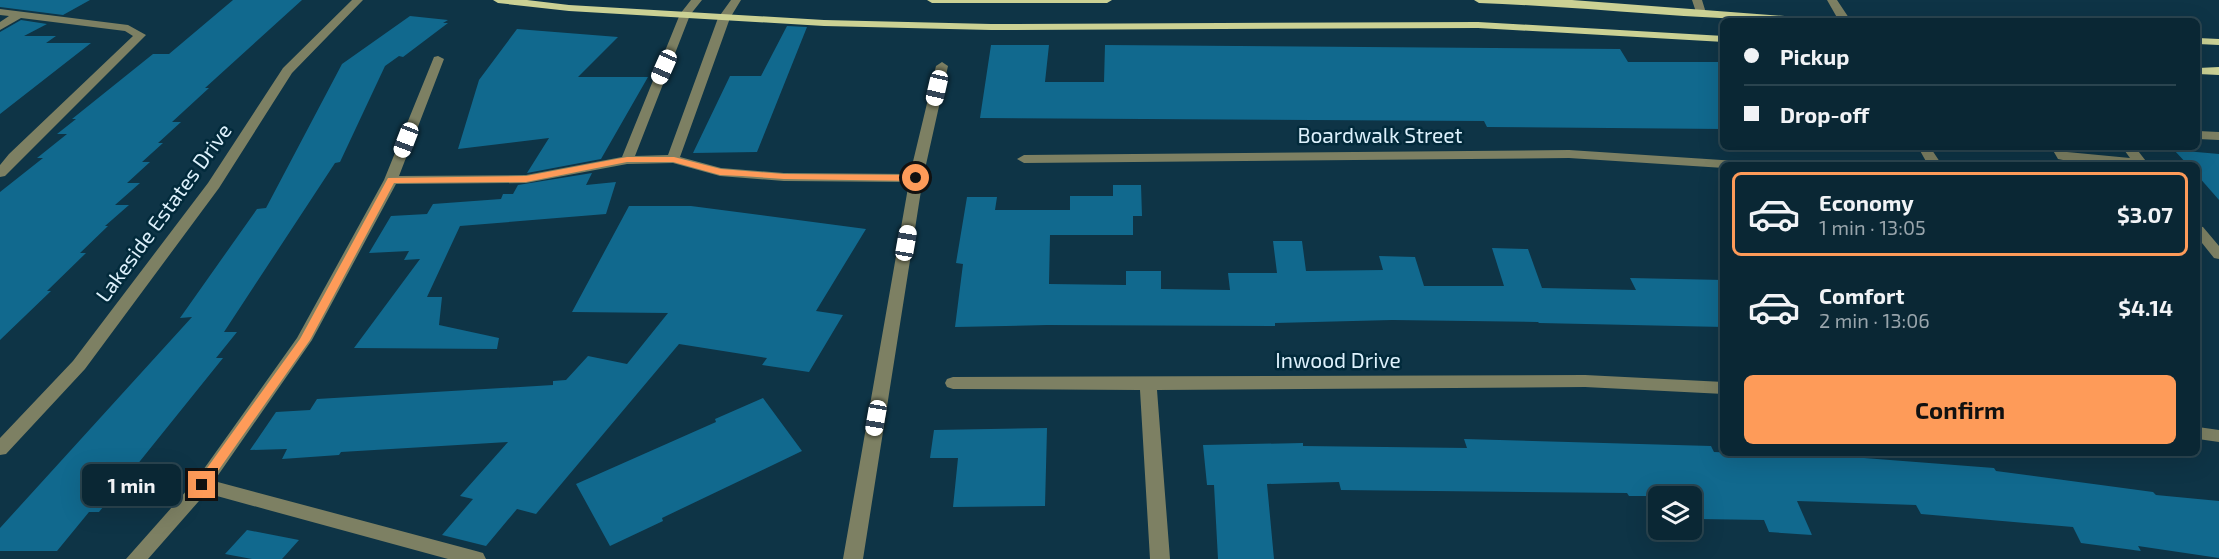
<!DOCTYPE html>
<html lang="en">
<head>
<meta charset="utf-8">
<style>
  body { margin:0; font-family:"Exo 2",sans-serif; background:#132f3c; color:#f1f3f6; height:100vh; display:flex; flex-direction:column; font-size:22px; white-space:nowrap }
  * { box-sizing:border-box; margin:0 }
  p { font-size:20px; color:#99a5ac }
  .icon { flex:none; width:33px; height:33px; fill:none; stroke:currentColor; stroke-width:2; stroke-linecap:round; stroke-linejoin:round }
  .map { position:relative; flex:1; overflow:hidden }
  .panel { position:absolute; left:1720px; top:162px; width:480px; height:294px; display:flex; flex-direction:column; background:#0a2734; border-radius:9px; box-shadow:0 6px 24px #0002,0 0 0 2px #2a444f }
  .panel>* { flex:none }
  .top-card { position:absolute; left:1720px; top:18px; width:480px; height:132px; border-radius:9px; box-shadow:0 6px 24px #0002,0 0 0 2px #2a444f; display:grid; align-content:center; height:132px; padding:0 24px; background:#0a2734 }
  .buttons { position:absolute; left:1648px; top:486px; display:grid; gap:12px }
  .buttons a { display:grid; place-items:center; width:54px; height:54px; border-radius:9px; background:#0a2734; box-shadow:0 6px 24px #0002,0 0 0 2px #2a444f; font-size:30px }
  .end { position:absolute; width:27px; height:27px; margin:-14px; border:8px solid #fe9b59; background:#111; box-shadow:0 0 0 3px #111 }
  .from { border-radius:50% }
  .bubble { position:absolute; height:42px; border-radius:9px; background:#0a2734; box-shadow:0 6px 24px #0002,0 0 0 2px #2a444f; font-size:20px; font-weight:700; line-height:42px; text-align:center }
  .car { position:absolute; width:18px; height:36px; margin:-18px -9px; border-radius:8px; box-shadow:0 0 4px 2px #0007; background:linear-gradient(#fff 24%,#345 0 40%,#fff 0 76%,#345 0 86%,#fff 0) }
  .top-card b { display:flex; align-items:center; gap:21px; height:57px; font-size:22px }
  .top-card b+b { border-top:2px solid #2a444f }
  .top-card i { width:15px; height:15px; background:#f1f3f6 }
  ul { padding:10px 0 0; list-style:none }
  li { display:flex; align-items:center; gap:18px; height:84px; margin:0 12px 9px; padding:0 12px; border:3px solid transparent; border-radius:9px }
  li div { flex:1 }
  li b { display:block; font-size:22px }
  li em { font-style:normal; font-weight:700 }
  li.current { border-color:#fe9b59 }
  li>.icon { width:54px; height:54px; stroke-width:1.5 }
  .primary-button { display:flex; gap:12px; margin-top:auto; padding:12px 24px }
  .primary-button a { flex:1; height:69px; border-radius:9px; background:#fe9b59; color:#111; font-size:24px; font-weight:700; line-height:69px; text-align:center }
  .map>svg:first-child { display:block }
</style>
</head>
<body>
<div class="map">
<svg width="2219" height="559" viewBox="0 0 2219 559">
  <rect width="100%" height="100%" fill="#0e3446"/>
  <!-- building -->
  <path fill="#11698e" d="M0 0H90L63 15 0 7Z
    M233 0H302L205 88H209L172 122H181L158 143H163L142 162H150L127 183H140L115 205H129L105 226H108L80 253H86L47 291H51L0 340V192L43 158H37L67 134H57L76 119H72L153 54H169Z
    M410 16 448 20 443 23H448L403 57 399 56 385 66 340 162 335 163 224 332H237L216 358H223L99 512H89L57 551H0V528L192 317 180 318 257 209 266 208 342 64Z
    M21 20 47 24 24 36H56L46 43H91L0 114V32Z
    M787 26 807 27 757 152 693 153 730 76H761Z
    M517 29 618 37 578 77H648L601 159 527 173 549 138 458 149 479 80Z
    M991 45H1049L1045 82H1104L1105 45 1620 49 1628 62H1724V129L1487 127 1484 121 980 118Z
    M2174 150 2219 154V200L2198 176V165H2188Z
    M592 173 586 185 616 182 606 214 460 226 427 297H442L439 325 499 338 497 349 354 348 420 259 404 260 409 251 369 253 391 216 427 214 433 204 501 199 503 194H513L518 185Z
    M1113 185H1141L1142 216H1133V235H1050L1049 284 1126 285V271H1161V289L1230 290 1228 273H1277L1273 241H1302L1306 271 1383 270 1379 256 1415 257 1424 286H1504L1492 248 1528 249 1542 288 1636 290 1630 278 1724 280V327L1539 323 1538 322 1392 320 1275 323V326L1047 325 955 327 963 264 956 263 967 197H997L995 210H1070V196H1113Z
    M629 206H691L866 229 816 311 843 315 809 372 762 365 767 358 679 344 536 514 517 509 486 546 442 535 473 499 460 496 508 442 341 452 339 455 282 459 287 449 250 450 276 412 310 410 317 399 553 385V381L566 380 588 356 627 364 668 313 572 312Z
    M763 398 802 451 662 518 663 521 610 546 576 484 716 422 715 419Z
    M1047 428 1045 506 953 507 958 458H930L934 430Z
    M1464 439 1711 446 1714 452 1851 457 1994 468 1996 471 2153 492 2156 495 2219 501V558L2138 546 2141 551 2081 543 2073 527 1921 514 1916 505 1797 501 1812 535 1769 532 1764 520 1698 519 1692 504V496H1629L1627 493 1341 490 1339 482 1267 484 1274 559H1218L1214 485H1207L1203 445 1303 443V446L1467 448Z
    M247 530 299 540 282 559H252L225 554Z"/>
  <g fill="none" stroke-linecap="round" stroke-linejoin="round">
    <!-- minor -->
    <path fill="#7d8063" fill-rule="evenodd" d="M352 0H363L292 73 219 188 85 369 6 454 0 455V438L73 361 208 183 283 68Z
      M691 0H702L690 15 635 156 668 155 718 18 731 0H741L730 18 680 157 721 168 784 173 910 174 936 66 942 62 948 66 923 178 863 559H843L909 182 784 181 720 176 673 163 627 164 526 183 396 184 312 340 214 481 476 551 483 553 486 559H448L206 493 148 559H126L196 480 297 338 384 180 434 57 438 56 444 59 399 176 526 175 622 157 680 14Z
      M1692 0H1702L1706 13 1705 15H1697Z
      M1827 0H1837L1851 21H1839Z
      M0 9 128 25 146 35 5 176 0 177V165L9 154 133 36 125 31 21 18 0 30V22L9 16 0 15Z
      M2198 131 2219 132V140L2198 139Z
      M1918 147H1930L1942 165H1928Z
      M2051 147H2063L2067 152 2130 158 2122 147H2135L2149 165 2063 160 2058 159Z
      M1569 150 1737 161 1744 165H1724V168L1569 158 1024 163 1017 159 1024 155Z
      M2198 226 2203 227 2219 246V259L2214 258 2198 238Z
      M1585 375 1724 382V394L1585 387 1157 390 1170 559H1150L1140 390 953 389 947 387 945 383 947 379 953 377Z
      M2198 427 2219 430V442L2198 439Z"/>
    <!-- major -->
    <path fill="#cbd194" fill-rule="evenodd" d="M493 0H527L569 5 824 20 991 24 1478 22 1724 36V42L1478 28 991 30 824 26 569 11 498 3Z
      M927 0H1112L1107 3H932Z
      M1474 0H1572L1811 18 1817 21C1704 21 1592 7 1479 3Z
      M2198 38 2219 39V45L2198 44Z
      M2219 67V75L2198 74V68Z"/>
  </g>
  <!-- route -->
  <path fill="#fe9b59" d="M627 157H674L721 169 784 174 916 175 921 178 916 181 784 179 742 176 720 175 673 162H627L526 182 394 183 310 340 206 488H197V482L300 339 388 178 526 176Z"/>
  <g text-anchor="middle" stroke-width="5" stroke-linejoin="round" paint-order="stroke">
    <!-- street labels -->
    <g font-size="21" fill="#ddf1fc" stroke="#022a3b">
      <text x="1380" y="143">Boardwalk Street</text>
      <text transform="translate(164 213) rotate(-54)" y="7">Lakeside Estates Drive</text>
      <text x="1338" y="368">Inwood Drive</text>
    </g>
  </g>
</svg>
<div class="buttons">
<a><svg class="icon" aria-label="layers" viewBox="0 0 24 24"><path d="M12 4l9 5-9 5-9-5zM3 14l9 5 9-5"/></svg></a>
</div>
<i class="end from" style="left:916px;top:178px"></i>
<i class="end" style="left:202px;top:485px"></i>
<div class="bubble" style="left:82px;top:464px;width:99px">1 min</div>
<i class="car" style="left:664px;top:67px;rotate:204deg"></i>
<i class="car" style="left:937px;top:88px;rotate:193deg"></i>
<i class="car" style="left:406px;top:140px;rotate:201deg"></i>
<i class="car" style="left:906px;top:243px;rotate:10deg"></i>
<i class="car" style="left:876px;top:418px;rotate:190deg"></i>
<div class="top-card">
<b><i class="from"></i>Pickup</b>
<b><i></i>Drop-off</b>
</div>
<section class="panel">
<ul>
<li class="current"><svg class="icon" aria-label="car" viewBox="0 0 24 24"><path d="M5 17H2v-5l4-1 3-4h7l3 4 3 1v5h-3M9 17h6M6 11h13"/><circle cx="7" cy="17" r="2"/><circle cx="17" cy="17" r="2"/></svg><div><b>Economy</b><p>1 min · 13:05</p></div><em>$3.07</em></li>
<li><svg class="icon" aria-label="car" viewBox="0 0 24 24"><path d="M5 17H2v-5l4-1 3-4h7l3 4 3 1v5h-3M9 17h6M6 11h13"/><circle cx="7" cy="17" r="2"/><circle cx="17" cy="17" r="2"/></svg><div><b>Comfort</b><p>2 min · 13:06</p></div><em>$4.14</em></li>
</ul>
<div class="primary-button"><a>Confirm</a></div>
</section>
</div>
</body>
</html>
